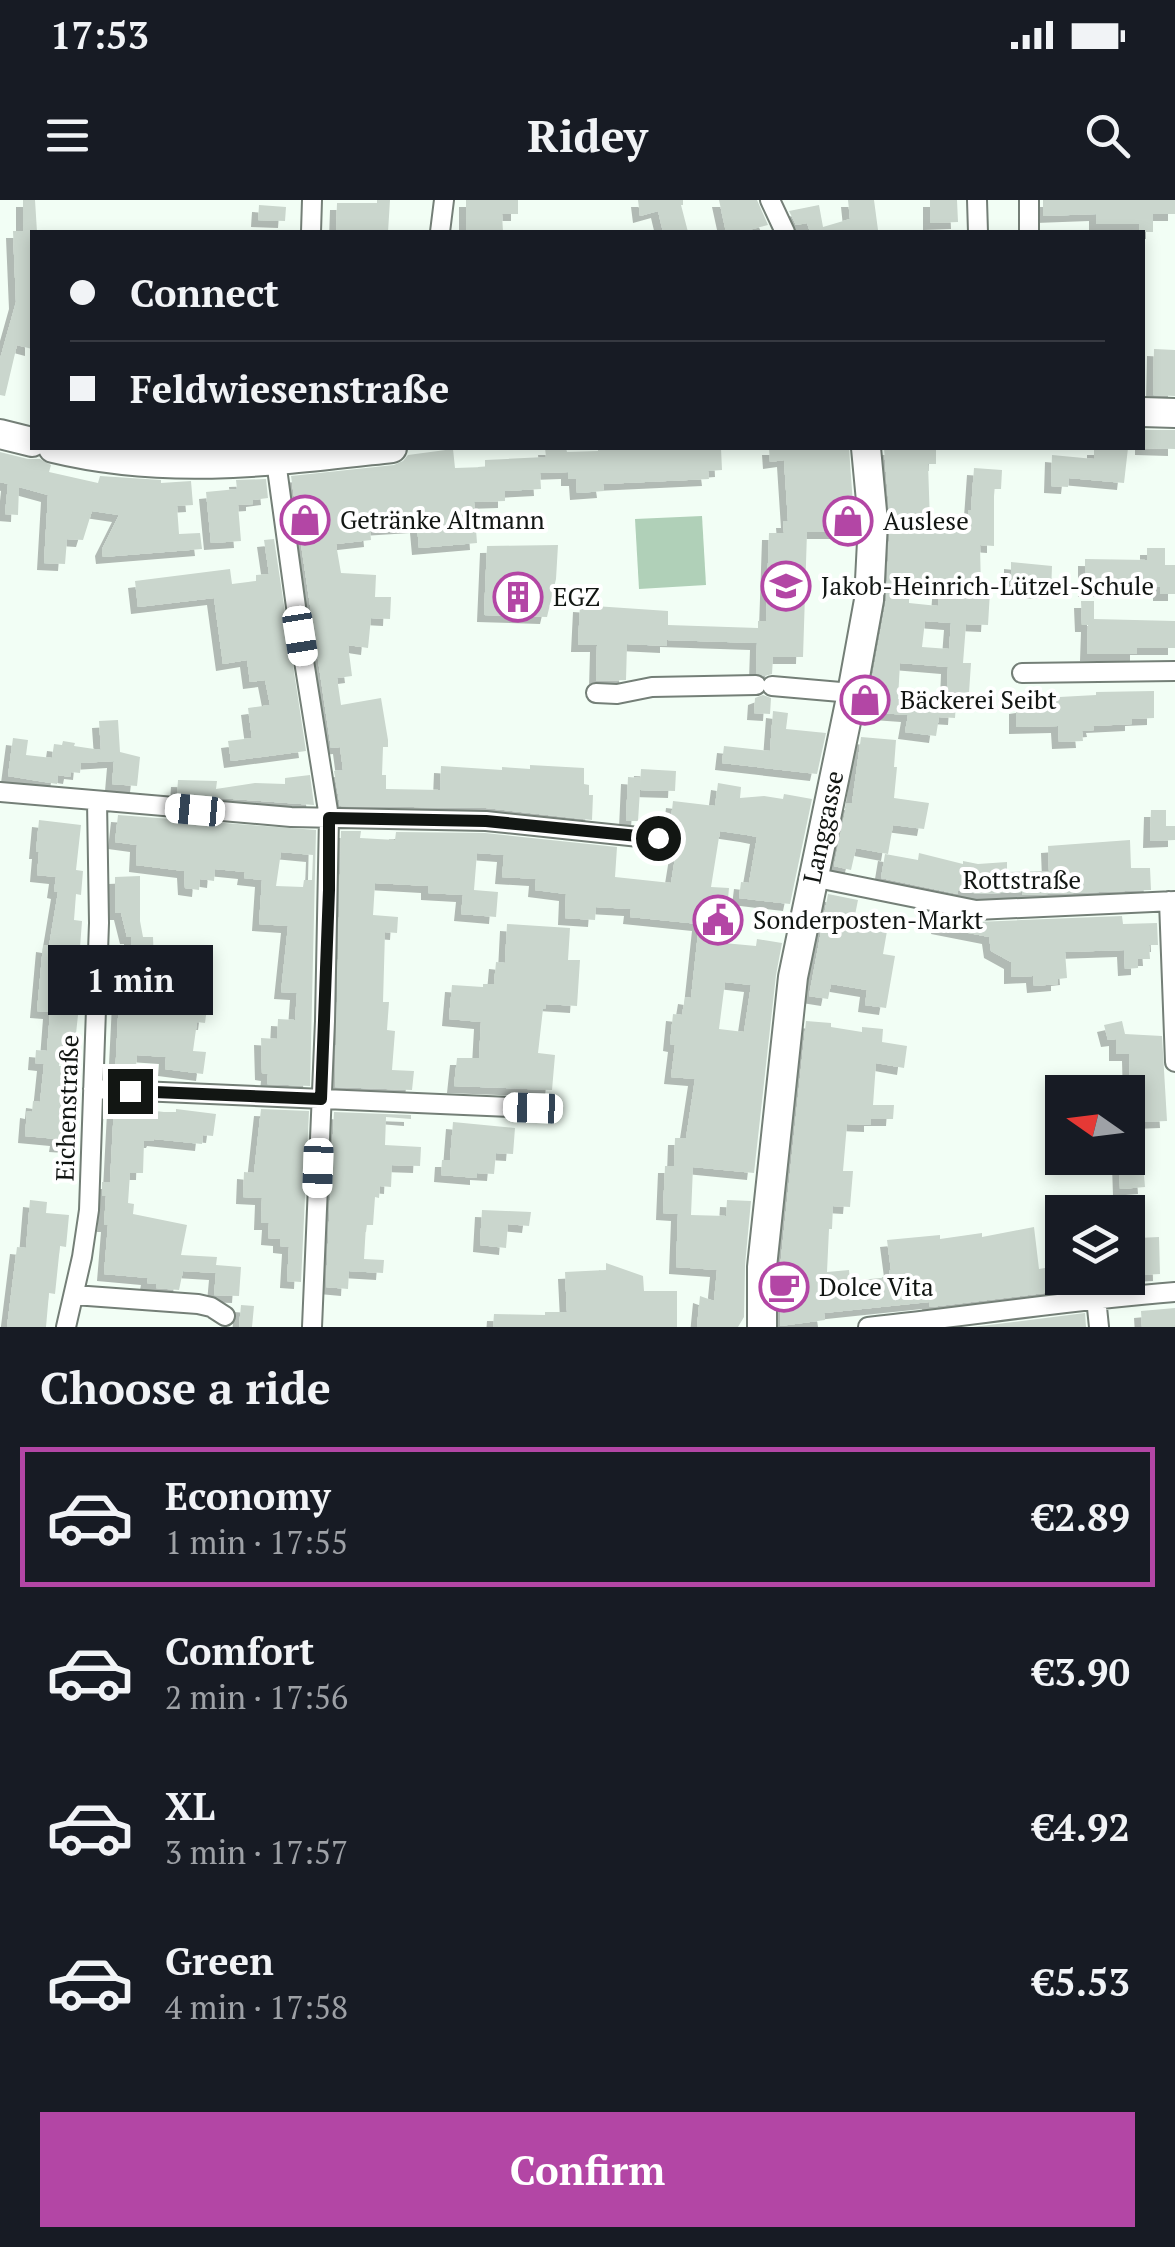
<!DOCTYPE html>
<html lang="en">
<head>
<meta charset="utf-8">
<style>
  body { margin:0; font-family:"PT Serif",serif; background:#242831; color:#f1f3f6; height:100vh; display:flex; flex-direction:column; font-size:38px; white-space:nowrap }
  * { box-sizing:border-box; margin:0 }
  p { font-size:32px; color:#9ea1a6 }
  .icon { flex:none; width:55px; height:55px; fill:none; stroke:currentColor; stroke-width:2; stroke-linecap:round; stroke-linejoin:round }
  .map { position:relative; height:1127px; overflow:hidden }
  .side { display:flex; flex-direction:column; background:#171b24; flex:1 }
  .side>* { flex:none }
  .guide { position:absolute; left:30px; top:30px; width:1115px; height:220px; border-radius:0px; box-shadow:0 5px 15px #0003; display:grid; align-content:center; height:220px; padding:0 40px; background:#171b24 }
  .needle { width:65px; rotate:284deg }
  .buttons { position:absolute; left:1045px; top:875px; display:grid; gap:20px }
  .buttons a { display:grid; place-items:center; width:100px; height:100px; border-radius:0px; background:#171b24; box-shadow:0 5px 15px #0003; font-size:50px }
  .end { position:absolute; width:45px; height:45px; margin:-22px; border:12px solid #121613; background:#fff; box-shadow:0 0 0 5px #fff }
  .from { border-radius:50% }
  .bubble { position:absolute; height:70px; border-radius:0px; background:#171b24; box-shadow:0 5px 15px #0003; font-size:32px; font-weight:700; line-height:70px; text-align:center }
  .car { position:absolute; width:30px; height:60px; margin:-30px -15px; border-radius:12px; box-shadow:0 0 8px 2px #0007; background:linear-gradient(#fff 24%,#345 0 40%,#fff 0 76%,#345 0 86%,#fff 0) }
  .guide b { display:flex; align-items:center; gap:35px; height:95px; font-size:38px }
  .guide b+b { border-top:2px solid #363941 }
  .guide i { width:25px; height:25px; background:#f1f3f6 }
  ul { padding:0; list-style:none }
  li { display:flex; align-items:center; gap:30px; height:140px; margin:0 20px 15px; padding:0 20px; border:5px solid transparent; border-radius:0px }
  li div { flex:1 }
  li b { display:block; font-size:38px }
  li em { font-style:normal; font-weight:700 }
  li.on { border-color:#b346a5 }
  li>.icon { width:90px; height:90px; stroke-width:1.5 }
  h2 { padding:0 40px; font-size:45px; line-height:120px }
  .button { display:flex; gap:20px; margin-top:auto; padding:20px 40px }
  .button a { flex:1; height:115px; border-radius:0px; background:#b346a5; color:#fff; font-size:40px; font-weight:700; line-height:115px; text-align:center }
  .status { display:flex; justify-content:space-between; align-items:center; height:70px; padding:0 50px; background:#171b24; direction:ltr }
  .status svg { height:28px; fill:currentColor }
  header { display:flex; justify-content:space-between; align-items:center; height:130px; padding:0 40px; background:#171b24; font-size:45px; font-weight:700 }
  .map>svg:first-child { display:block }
</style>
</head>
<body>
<div class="status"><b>17:53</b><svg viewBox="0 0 49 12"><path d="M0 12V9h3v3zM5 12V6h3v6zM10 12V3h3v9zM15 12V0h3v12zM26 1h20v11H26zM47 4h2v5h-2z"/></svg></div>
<header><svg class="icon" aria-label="menu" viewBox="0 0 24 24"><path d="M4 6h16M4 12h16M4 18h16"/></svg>Ridey<svg class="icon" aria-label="search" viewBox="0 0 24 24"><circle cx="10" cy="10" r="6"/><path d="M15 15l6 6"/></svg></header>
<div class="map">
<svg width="1175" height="1127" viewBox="0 0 1175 1127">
  <defs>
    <filter id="shadow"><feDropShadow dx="-7" dy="7" stdDeviation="0" flood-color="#0004"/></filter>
  </defs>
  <rect width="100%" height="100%" fill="#f2fef5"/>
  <!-- green -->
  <path fill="#b0d0b8" d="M702 316 706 385 639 389 635 319Z"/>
  <!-- building -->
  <path fill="#cad6cd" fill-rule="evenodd" filter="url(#shadow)" d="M23 0H35L37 32H32V149L17 145 5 196 0 195V159L16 102 13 31H23Z
    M377 0H390L388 32H336L337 3H377Z
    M466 0H518V14H502L503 32H466Z
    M638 0H683V5H681L688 32H663L658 11 640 16Z
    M719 0H757L768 25 741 32H726Z
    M848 0H874L878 30 864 32H810L807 23 796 25 789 11 819 5 823 27 850 19Z
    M930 0H957L958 22 930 23Z
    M1043 0H1175V14H1153V32H1139V24H1096V14L1043 16Z
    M259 5 286 7 285 21 258 20Z
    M1154 149 1175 150V196L1153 195Z
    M1142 230H1175V249L1142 248Z
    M545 248H566L567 252 598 251V248H721L722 270 708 271 709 279 603 284 604 291 577 293 576 279H568V272L540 273 541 289 505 291V301L474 302 477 343 419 348 417 326 370 329 371 340 336 344 341 373 376 375 375 397H391L390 419 371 418 368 448 348 445 352 476 337 478 341 505 381 498 388 540V547H383L382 575H386V589L440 590 441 566 502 570V567L530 569V565L584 568V584L589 585V595H593L592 620 486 608 340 606 334 571 343 570 340 547 331 548 291 276 394 265 403 261 408 255 453 249 455 268 485 267V260L546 257Z
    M769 248H849L855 332H807L803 457H773L772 474 765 476 756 473 757 443 667 440V446L627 444 626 480 596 481 597 445H578L580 405 668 411V425L758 428V421H766L769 333H784L783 321H788L784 260 770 262Z
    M884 248H936V264H928L930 322H933V326L968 331V310H971L974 268 1002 270 1001 289H994V346L980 345 981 391H990L988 425 966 424 963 463H971L969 493 947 491 948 467 900 463 898 499 956 503 955 518 939 517 936 536 905 532 908 515 866 512 886 401 890 321ZM909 379 940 380 938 406 909 403ZM925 421 951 423 949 449 922 447Z
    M1094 248H1128L1124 283 1069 278 1068 287 1051 286 1052 255 1094 259Z
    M0 252 28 259H40L51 265 49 272 98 283 100 276 161 280V283L191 281 193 305 177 306 179 334 200 333 202 349 103 357 102 349 119 315 92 311 83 340 67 339 65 364 44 363 48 295 19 287 18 315 5 314 8 284 0 282Z
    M266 279 268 298 253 300V304L238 305 241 341 211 343 206 292 237 289 236 280Z
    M274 339 306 551 231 561 228 541 252 538 248 508 270 505 265 480 250 482 247 460 223 464 214 398 138 407 135 381 230 369 232 384 256 381V375L269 374 264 340Z
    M558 345 556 379 547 417 484 415 487 346Z
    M1147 348H1165V365H1175V394H1160V387H1130V390H1085V359L1147 360Z
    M1011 362 1052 366 1051 392 1025 391V382H1011Z
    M1081 401H1094V419L1175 421V448H1137V454H1087L1088 425H1082Z
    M1154 491V518L1132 519V524L1093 526 1094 530 1082 531 1083 541 1059 542 1058 526 1016 527V507L1023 506V499L1096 495V492Z
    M763 495 771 498 770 514 754 513 755 498Z
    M773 511 788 513 786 529 826 533 817 574 722 563 724 546 770 551Z
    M118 520 120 552 140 557 137 586 112 584 114 561 81 563 80 573 71 572 70 577 58 575 57 584 8 576 13 538 28 540 26 555 52 558 54 544 62 545 63 541 75 543 74 546 101 550 99 521Z
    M861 537 896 540 894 567H897L894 598 929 603 924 629 893 625 888 654 856 648 851 670 834 666 847 603H852Z
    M641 569 676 571 675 591 640 590 638 621H626L628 577 641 578 640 586Z
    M310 575 314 605 177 595 178 580 217 581 216 589 255 583 285 584V578Z
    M718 583 741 587 740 598 764 596 783 599 784 594 812 599 790 704 739 698 741 682 749 683 757 637 747 635 720 631 711 687 729 688 724 743 756 746 757 739 782 743 776 775 754 973 693 967 691 1015 726 1016 727 1000 751 1001 745 1065 744 1117 738 1127H697L700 1096 714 1101 717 1070 676 1067 678 1014 663 1013 665 966H674L675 938H686L695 879 671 877 675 845 670 844 673 814 682 815 685 797 691 798 699 724 630 717 631 709 596 707 595 720 565 718 566 694 535 690 536 679 502 677 504 655 477 653 474 690 498 692 496 717 461 714 463 695 428 693V686L375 683 373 715 398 717 397 733 385 732 383 802H389L387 830 395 831 392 870 414 871 412 890 335 887 341 631H361L360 638 395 640 396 632 485 633 617 647 615 677 671 683 681 621 671 619 673 601 715 606ZM725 782 751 785 744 832 719 829Z
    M1151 610H1166V626H1175V640L1150 641Z
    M118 615 316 630 310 886 267 884 268 874 262 873 261 838 277 839 278 819 295 820 297 793 281 792 288 726 259 724 262 680 244 678 245 672 215 669 214 681 200 679 199 690 185 688 184 671 136 665 137 645 115 642ZM281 652 313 655 312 680H304L303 687 276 686Z
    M39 620 81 625 76 670 83 671 81 695 76 694 74 720 82 721 75 815H78L75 843 62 841 59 866 76 867 71 916H74L71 946 56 945 57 939 25 936 27 911 32 912 33 901 40 902 44 864 35 863 36 850 47 851 50 812 37 811 43 745 49 746 58 692 54 691 56 677 37 675 39 652H36Z
    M1130 640 1131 668H1150L1151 690 1022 695V692L979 694 958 690V694L881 678 885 654 918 660 919 653 963 664V661L978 664 1007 662V672L1049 671 1048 646Z
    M140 676V721L143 737H153L154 763H149L146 807 174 809 175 803 207 808 205 823 197 822 193 851 206 852 203 874 165 869 166 857 137 855 135 878 115 877 120 778 131 779V737H127L121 713H115V677Z
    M828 694 858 700 853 725 887 731 883 754 895 756 886 808 865 805 867 790 831 784 828 799 809 796Z
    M941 716 976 722 1122 716 1123 724 1157 723 1158 745H1149L1150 759H1138V768L1125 769 1124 750 1065 752 1067 778 1058 779V784L1034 786 1033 776 1011 777V762L991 751 989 737 938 727Z
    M507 724 570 728 568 760H580L577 806 546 804 545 809H543L538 853 555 855 552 890 454 886 457 858H479L481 822 449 819 452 785 483 787V784H494L496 762 505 763Z
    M806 821 831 823V827L862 832V827L883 829 882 842 907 846 904 868 876 863 873 905H894L893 919H871V925L847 924 843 971H853L850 1007 833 1006 832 1029H829L827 1072 849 1070 850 1081 890 1077 889 1070H891L887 1040 940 1035V1039L982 1033V1037L1034 1027 1039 1069 1062 1065V1078H1074L1076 1089 930 1107 929 1102 824 1113 825 1120 780 1126V1068Z
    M1122 821 1125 834 1162 836 1167 921 1140 922 1145 987 1120 989 1119 958H1128V891H1130L1129 854H1116V839L1108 840 1104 825Z
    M114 906 164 912H176V909L216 914 213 936 203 935 202 944 154 939 153 941H144L143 973H130L128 1003 134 1004 133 1014 187 1025 181 1055 217 1057 216 1065 241 1067 239 1096 214 1095 216 1073 183 1071 179 1090 156 1088V1084L147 1083 148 1078 104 1074 108 1025H104L106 996H102V982H110Z
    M261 909 309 911 301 1082 287 1081 289 1047 280 1046V1039L268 1038 269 1023H261L262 998 243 997 244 972 254 973Z
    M334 912 411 915V919L386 917 385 945 421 947 420 966 392 965 391 987 380 986 379 998 375 997 373 1025H366L364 1059 384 1060 383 1073 349 1071 348 1089 326 1087Z
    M453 922 515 928 513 954 496 953 494 974 477 973V978L441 975 442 960H450Z
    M30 1000 47 1002 46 1013 69 1015 66 1047 60 1046 55 1094 49 1093 46 1127H7L17 1047 26 1048Z
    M482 1010 531 1012 529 1026 508 1024 506 1048 480 1045Z
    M1159 1037 1160 1074 1140 1075 1138 1038Z
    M606 1063 643 1076 644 1091H677V1127H493L494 1114 545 1115V1112H567L565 1072 606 1070Z
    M241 1105 254 1106 252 1127H239Z
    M1175 1108V1127H1142L1141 1111Z
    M1085 1113 1086 1127H973Z"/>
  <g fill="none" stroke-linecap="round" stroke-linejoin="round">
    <!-- street casing -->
    <g stroke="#747f77" stroke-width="22">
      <path id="street" d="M770 0 785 32
        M977 0 978 32
        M311 32 312 0
        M440 32 444 0
        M1029 32V0
        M276 261 300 436 329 617 325 821 312 1127
        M1022 473 1175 471
        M772 486 852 493
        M596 493 617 494 652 487 756 485
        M0 592 291 617 486 621 658 639
        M812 677 976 710 1175 701
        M1169 701 1175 862
        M93 889 533 908
        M74 1095 198 1104 211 1107 225 1116
        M1096 1098 1099 1127
        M66 1127 82 1057 89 1010 99 723 97 601
        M868 1127C970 1116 1072 1100 1175 1092"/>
    </g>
    <!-- secondary casing -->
    <g stroke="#747f77" stroke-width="32">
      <path id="secondary" d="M1142 212 1175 213
        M0 234 32 242
        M53 248C168 276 276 261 392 248
        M762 1127V1067L793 777 852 493 869 400 873 322 866 248"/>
    </g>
    <!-- street -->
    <use href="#street" stroke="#fff" stroke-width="18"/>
    <!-- secondary -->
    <use href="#secondary" stroke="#fff" stroke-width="28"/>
  </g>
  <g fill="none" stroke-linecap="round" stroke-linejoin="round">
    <!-- route -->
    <path stroke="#121613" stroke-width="12" d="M130 891 321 899 329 690V618L486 621 658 638"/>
  </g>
  <!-- icons -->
  <defs>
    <g id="shop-ring" transform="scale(2.5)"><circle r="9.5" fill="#fff" stroke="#b346a5" stroke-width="1.5"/><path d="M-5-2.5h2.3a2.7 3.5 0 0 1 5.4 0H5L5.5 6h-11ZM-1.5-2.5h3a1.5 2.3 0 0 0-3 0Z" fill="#b346a5"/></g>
    <g id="school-ring" transform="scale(2.5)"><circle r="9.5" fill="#fff" stroke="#b346a5" stroke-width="1.5"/><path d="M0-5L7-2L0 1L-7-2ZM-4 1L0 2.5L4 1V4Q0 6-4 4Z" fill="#b346a5"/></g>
    <g id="building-ring" transform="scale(2.5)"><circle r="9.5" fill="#fff" stroke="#b346a5" stroke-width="1.5"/><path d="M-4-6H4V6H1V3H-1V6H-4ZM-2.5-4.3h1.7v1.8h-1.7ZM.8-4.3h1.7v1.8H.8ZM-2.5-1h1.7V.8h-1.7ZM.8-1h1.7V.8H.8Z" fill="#b346a5"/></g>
    <g id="civic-ring" transform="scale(2.5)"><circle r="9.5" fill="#fff" stroke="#b346a5" stroke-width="1.5"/><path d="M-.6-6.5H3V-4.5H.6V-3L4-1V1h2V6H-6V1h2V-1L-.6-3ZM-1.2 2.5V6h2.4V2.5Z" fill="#b346a5"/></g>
    <g id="cafe-ring" transform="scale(2.5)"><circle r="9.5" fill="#fff" stroke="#b346a5" stroke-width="1.5"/><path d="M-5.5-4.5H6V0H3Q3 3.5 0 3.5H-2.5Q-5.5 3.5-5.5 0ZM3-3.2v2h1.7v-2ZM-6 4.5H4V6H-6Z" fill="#b346a5"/></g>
  </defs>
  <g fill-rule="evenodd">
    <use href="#shop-ring" x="305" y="320"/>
    <use href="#shop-ring" x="848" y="321"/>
    <use href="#school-ring" x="786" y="386"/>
    <use href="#building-ring" x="518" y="397"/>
    <use href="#shop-ring" x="865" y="500"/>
    <use href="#civic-ring" x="718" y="720"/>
    <use href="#cafe-ring" x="784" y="1087"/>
  </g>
  <g text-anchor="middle" stroke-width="8" stroke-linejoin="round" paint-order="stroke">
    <!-- poi labels -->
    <g font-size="25" fill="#121613" stroke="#fff" text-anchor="start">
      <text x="340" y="329">Getränke Altmann</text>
      <text x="883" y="330">Auslese</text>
      <text x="821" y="395">Jakob-Heinrich-Lützel-Schule</text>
      <text x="553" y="406">EGZ</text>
      <text x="900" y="509">Bäckerei Seibt</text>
      <text x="753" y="729">Sonderposten-Markt</text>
      <text x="819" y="1096">Dolce Vita</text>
    </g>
    <!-- street labels -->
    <g font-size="25" fill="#121613" stroke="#fff">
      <text transform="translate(823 627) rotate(-78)" y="9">Langgasse</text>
      <text x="1022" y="689">Rottstraße</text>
      <text transform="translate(67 908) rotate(-88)" y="9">Eichenstraße</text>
    </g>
  </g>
</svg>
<div class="buttons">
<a><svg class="needle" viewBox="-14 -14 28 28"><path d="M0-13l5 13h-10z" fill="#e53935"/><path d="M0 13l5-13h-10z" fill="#9ea1a6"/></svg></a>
<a><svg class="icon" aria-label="layers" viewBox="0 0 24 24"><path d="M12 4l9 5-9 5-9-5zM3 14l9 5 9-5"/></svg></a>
</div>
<i class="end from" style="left:658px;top:638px"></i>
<i class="end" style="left:130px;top:891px"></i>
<div class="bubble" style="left:48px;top:745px;width:165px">1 min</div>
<i class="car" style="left:300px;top:436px;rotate:171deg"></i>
<i class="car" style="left:195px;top:610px;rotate:275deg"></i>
<i class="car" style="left:533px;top:908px;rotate:272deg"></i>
<i class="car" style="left:318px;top:968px;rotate:182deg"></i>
<div class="guide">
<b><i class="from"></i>Connect</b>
<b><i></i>Feldwiesenstraße</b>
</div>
</div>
<section class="side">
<h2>Choose a ride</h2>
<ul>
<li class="on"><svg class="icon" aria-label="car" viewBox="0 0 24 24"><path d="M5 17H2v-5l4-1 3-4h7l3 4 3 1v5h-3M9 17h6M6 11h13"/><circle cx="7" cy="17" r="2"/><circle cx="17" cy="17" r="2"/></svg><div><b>Economy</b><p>1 min · 17:55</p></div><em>€2.89</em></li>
<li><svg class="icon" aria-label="car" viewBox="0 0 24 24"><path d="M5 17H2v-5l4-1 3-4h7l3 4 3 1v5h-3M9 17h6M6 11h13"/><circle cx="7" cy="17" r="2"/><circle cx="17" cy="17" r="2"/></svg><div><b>Comfort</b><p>2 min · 17:56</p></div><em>€3.90</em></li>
<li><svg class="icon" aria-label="car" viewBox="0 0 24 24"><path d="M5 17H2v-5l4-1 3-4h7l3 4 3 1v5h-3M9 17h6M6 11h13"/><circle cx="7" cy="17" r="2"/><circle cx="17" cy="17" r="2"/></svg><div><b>XL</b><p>3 min · 17:57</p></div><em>€4.92</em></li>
<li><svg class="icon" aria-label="car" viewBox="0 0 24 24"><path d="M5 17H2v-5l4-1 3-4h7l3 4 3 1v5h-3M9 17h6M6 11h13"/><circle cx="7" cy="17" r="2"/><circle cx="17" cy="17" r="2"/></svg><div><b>Green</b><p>4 min · 17:58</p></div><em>€5.53</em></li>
</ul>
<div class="button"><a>Confirm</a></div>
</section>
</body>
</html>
